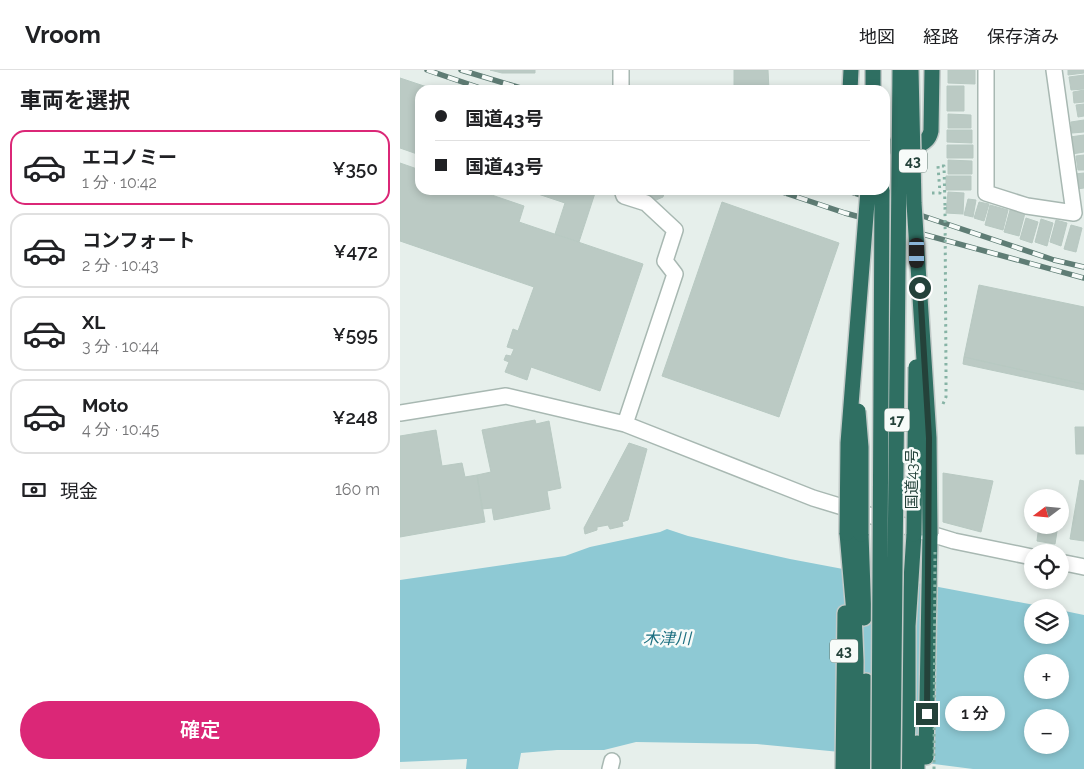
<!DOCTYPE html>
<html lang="ja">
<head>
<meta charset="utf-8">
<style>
  body { margin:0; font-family:Raleway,"Noto Sans JP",sans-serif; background:#f2f2f2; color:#202124; height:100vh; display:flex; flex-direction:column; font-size:19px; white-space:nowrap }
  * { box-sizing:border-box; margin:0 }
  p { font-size:16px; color:#757577 }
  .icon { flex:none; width:28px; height:28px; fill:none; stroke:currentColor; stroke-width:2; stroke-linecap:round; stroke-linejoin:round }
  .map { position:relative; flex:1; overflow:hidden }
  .drawer { display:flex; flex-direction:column; background:#fff; width:400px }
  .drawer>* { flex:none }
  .top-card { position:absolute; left:15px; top:15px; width:475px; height:110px; border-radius:15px; box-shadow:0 2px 8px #0003; display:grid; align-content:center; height:110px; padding:0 20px; background:#fff }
  .needle { width:32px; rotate:254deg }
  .fabs { position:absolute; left:624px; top:419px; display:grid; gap:10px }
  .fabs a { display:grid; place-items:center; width:45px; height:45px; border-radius:50%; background:#fff; box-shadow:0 2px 8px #0003; font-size:25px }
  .end { position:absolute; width:22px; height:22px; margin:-11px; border:6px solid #24423a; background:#fff; box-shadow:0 0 0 2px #fff }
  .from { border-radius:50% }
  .bubble { position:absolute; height:35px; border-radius:18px; background:#fff; box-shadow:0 2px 8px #0003; font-size:16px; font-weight:600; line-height:35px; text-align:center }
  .car { position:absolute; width:15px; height:30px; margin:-15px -8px; border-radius:6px; box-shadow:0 0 4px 1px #0007; background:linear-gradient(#222 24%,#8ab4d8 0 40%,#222 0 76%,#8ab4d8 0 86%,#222 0) }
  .top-card b { display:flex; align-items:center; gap:18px; height:48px; font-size:19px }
  .top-card b+b { border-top:1px solid #e0e0e0 }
  .top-card i { width:12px; height:12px; background:#202124 }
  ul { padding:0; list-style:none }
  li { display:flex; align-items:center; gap:15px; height:75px; margin:0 10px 8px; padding:0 10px; border:2px solid #e0e0e0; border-radius:15px }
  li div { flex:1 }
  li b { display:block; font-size:19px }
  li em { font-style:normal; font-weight:600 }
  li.active { border-color:#db2777 }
  li>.icon { width:45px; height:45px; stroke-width:1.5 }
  h2 { padding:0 20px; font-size:22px; line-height:60px }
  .pay { display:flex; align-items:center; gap:12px; height:55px; padding:0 20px; font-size:19px }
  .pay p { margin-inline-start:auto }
  .cta { display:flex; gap:10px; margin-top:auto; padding:10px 20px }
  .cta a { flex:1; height:58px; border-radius:30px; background:#db2777; color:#fff; font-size:20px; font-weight:600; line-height:58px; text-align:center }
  header { display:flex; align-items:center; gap:30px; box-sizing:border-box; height:70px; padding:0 25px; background:#fff; border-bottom:1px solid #e0e0e0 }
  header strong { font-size:24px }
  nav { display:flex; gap:28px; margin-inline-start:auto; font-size:18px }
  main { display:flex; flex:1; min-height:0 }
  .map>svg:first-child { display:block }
</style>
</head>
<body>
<header>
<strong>Vroom</strong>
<nav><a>地図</a><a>経路</a><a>保存済み</a></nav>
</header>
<main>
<section class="drawer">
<h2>車両を選択</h2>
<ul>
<li class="active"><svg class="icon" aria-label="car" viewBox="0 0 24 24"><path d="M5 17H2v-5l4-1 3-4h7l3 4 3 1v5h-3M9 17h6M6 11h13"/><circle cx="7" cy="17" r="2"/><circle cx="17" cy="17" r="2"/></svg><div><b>エコノミー</b><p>1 分 · 10:42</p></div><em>¥350</em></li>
<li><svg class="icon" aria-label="car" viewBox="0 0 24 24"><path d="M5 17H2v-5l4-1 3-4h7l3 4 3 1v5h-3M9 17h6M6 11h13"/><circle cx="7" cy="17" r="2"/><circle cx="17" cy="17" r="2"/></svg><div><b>コンフォート</b><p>2 分 · 10:43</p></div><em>¥472</em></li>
<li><svg class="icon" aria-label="car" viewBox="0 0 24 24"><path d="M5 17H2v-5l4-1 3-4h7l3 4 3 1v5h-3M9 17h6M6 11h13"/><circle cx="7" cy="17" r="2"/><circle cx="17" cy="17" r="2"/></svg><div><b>XL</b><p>3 分 · 10:44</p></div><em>¥595</em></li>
<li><svg class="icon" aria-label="car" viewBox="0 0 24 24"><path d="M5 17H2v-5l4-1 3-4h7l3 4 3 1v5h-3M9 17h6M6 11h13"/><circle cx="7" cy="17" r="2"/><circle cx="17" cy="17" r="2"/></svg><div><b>Moto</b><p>4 分 · 10:45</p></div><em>¥248</em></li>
</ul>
<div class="pay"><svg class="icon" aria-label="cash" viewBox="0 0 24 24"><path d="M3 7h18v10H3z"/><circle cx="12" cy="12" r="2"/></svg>現金<p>160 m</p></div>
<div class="cta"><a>確定</a></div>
</section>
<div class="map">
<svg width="684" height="699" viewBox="0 0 684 699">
  <rect width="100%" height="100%" fill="#e6efeb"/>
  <!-- water -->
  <path fill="#8ec9d4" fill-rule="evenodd" d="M267 459 288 466 390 489 645 537 632 538V565H660V540L684 545V699H573L440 682 357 674 236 672 204 680H157L121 683 118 699H66L67 689 0 692V510L165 486 190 477 260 462ZM632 592H660V620H632ZM632 648H660V675H632Z"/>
  <!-- building -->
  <path fill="#bbcac4" stroke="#b8c9c2" d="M90 0H135V3H102Z
    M334 0H368L369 20H334Z
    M548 0H575V14L548 13Z
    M668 0H684V3L668 5Z
    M684 5V19L671 20 669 7Z
    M0 8 36 20H20V85L0 78Z
    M547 16H564V41H547Z
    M684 20V32L674 33 673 22Z
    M684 34V46L678 47 676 35Z
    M548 44 571 45V58H548Z
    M684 50V62L672 63 671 52Z
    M547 60H572V73L547 72Z
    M684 65V82L672 84 670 67Z
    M547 75H573V88H547Z
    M684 85V100H678L676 86Z
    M548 90 572 91V104H548Z
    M0 93 20 100V120H77L124 136 119 152 243 194 200 321 131 297 127 310 105 302 109 292 104 290 106 285 111 286 114 279 107 277 113 259 118 261 134 217 0 171Z
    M684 103V118L677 119 675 104Z
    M546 106H571V120H546Z
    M126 120H196L179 172 155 164 165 133Z
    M227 120H265L263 127 256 130Z
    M548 122 564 123 563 144 546 143Z
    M568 129 576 130 573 147 564 145Z
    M322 132 439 173 379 347 262 306Z
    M579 132 589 134 584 151 574 148Z
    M590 135 608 140 603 160 585 155Z
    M610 140 625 143 619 166 604 162Z
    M626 148 638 152 632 173 620 169Z
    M641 149 653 153 647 176 635 172Z
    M656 150 667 153 661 176 650 172Z
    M671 155 682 158 676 182 664 179Z
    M579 215 684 237V314L564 287Z
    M564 287 684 314V320L563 294Z
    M135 350 136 354 149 351 161 418 147 421 150 439 94 450 92 438 82 439 77 405 91 402 82 360Z
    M675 357H684V384H676Z
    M36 360 42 396 62 393 65 407 77 405 85 452 0 467V366Z
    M229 373 247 379 228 450 222 452 223 456 210 459 208 455 197 457V460L185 464 184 458Z
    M543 403 593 411 581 462 543 452Z
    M680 410 684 411V471L670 469Z
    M639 455H658L655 474 637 471Z"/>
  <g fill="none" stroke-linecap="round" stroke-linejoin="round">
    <!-- street casing -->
    <g stroke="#a8b8b2" stroke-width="18">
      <path id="street" d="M221 0V20
        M586 0V123L627 136 674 143 654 0
        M222 120 224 126 246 133 275 160 265 191 275 204 225 354
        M0 343 106 326 225 354 413 428 554 471 632 487
        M660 492 684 497
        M210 699 212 691"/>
    </g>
    <!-- highway casing -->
    <g stroke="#c2cac8" stroke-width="18">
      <path id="highway" d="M450 20 451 0
        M473 20V0
        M485 76C501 76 527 81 531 61L532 0
        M447 463 454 543 456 591 455 699
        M461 464 464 548
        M466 611 470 699
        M526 687 530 464
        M443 699 445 543
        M506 699 508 651V556L514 464
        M517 699V673"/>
    </g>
    <!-- path -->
    <path stroke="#86b3a5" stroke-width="3" stroke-dasharray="2.5 4" stroke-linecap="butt" d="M532 123H540L538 96H544L545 137"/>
    <!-- street -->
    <use href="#street" stroke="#fff" stroke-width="15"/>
    <!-- highway -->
    <use href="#highway" stroke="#2f6f62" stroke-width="15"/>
    <!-- rail casing -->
    <g stroke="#5f7d75" stroke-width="5.5">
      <path id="rail" d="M27 0 86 20
        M61 0 127 20
        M376 120 445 143 684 208
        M445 120 654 190 684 197"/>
    </g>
    <!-- rail -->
    <use href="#rail" stroke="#f7fbf9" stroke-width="4" stroke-dasharray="11" stroke-linecap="butt"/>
    <!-- highway-bridge casing -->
    <g stroke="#c2cac8" stroke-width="18" stroke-linecap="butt">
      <path id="highway-bridge" d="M511 0 514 133 529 368 530 464
        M458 341 461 377V464
        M447 463 448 373 468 120
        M514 464 516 297
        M479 699 482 120
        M493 699 500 0"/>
    </g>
    <!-- path-bridge -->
    <path stroke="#86b3a5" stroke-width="3" stroke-dasharray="2.5 4" stroke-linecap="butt" d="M543 334 546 327V304L545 137
      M534 699 535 478"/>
    <!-- highway-bridge -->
    <use href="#highway-bridge" stroke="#2f6f62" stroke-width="15"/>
  </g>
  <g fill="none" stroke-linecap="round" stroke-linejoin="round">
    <!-- route -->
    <path stroke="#24423a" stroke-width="6" d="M520 218 529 368 527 644"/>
  </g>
  <g text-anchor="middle" stroke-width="5" stroke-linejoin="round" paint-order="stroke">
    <!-- shield labels -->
    <g fill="#f7fbf9" stroke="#637a73" stroke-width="1">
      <rect x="499" y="79.5" width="28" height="23" rx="4"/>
      <rect x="484.5" y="338.5" width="25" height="23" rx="4"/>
      <rect x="430" y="569.5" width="28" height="23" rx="4"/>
    </g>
    <g font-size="14" font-weight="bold" fill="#24423a">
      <text x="513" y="96">43</text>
      <text x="497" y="355">17</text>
      <text x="444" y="586">43</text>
    </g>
    <!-- street labels -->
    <g font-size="15" fill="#24423a" stroke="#f7fbf9">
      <text transform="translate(512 409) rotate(-90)" y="5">国道43号</text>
    </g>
    <!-- water labels -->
    <g font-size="16" font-style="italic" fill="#1c6f80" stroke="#f7fbf9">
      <text x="267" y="574">木津川</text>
    </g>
  </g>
</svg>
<div class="fabs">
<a><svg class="needle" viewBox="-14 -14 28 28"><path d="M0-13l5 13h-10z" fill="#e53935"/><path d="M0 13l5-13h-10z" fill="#757577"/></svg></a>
<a><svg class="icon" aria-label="locate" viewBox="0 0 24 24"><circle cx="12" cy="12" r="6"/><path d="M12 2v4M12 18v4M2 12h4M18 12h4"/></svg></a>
<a><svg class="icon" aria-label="layers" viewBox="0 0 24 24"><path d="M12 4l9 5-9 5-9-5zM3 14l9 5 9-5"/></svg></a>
<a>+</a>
<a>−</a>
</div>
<i class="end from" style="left:520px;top:218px"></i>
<i class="end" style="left:527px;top:644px"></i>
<div class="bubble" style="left:545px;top:626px;width:60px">1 分</div>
<i class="car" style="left:517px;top:183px;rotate:180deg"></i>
<div class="top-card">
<b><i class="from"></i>国道43号</b>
<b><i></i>国道43号</b>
</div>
</div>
</main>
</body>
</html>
